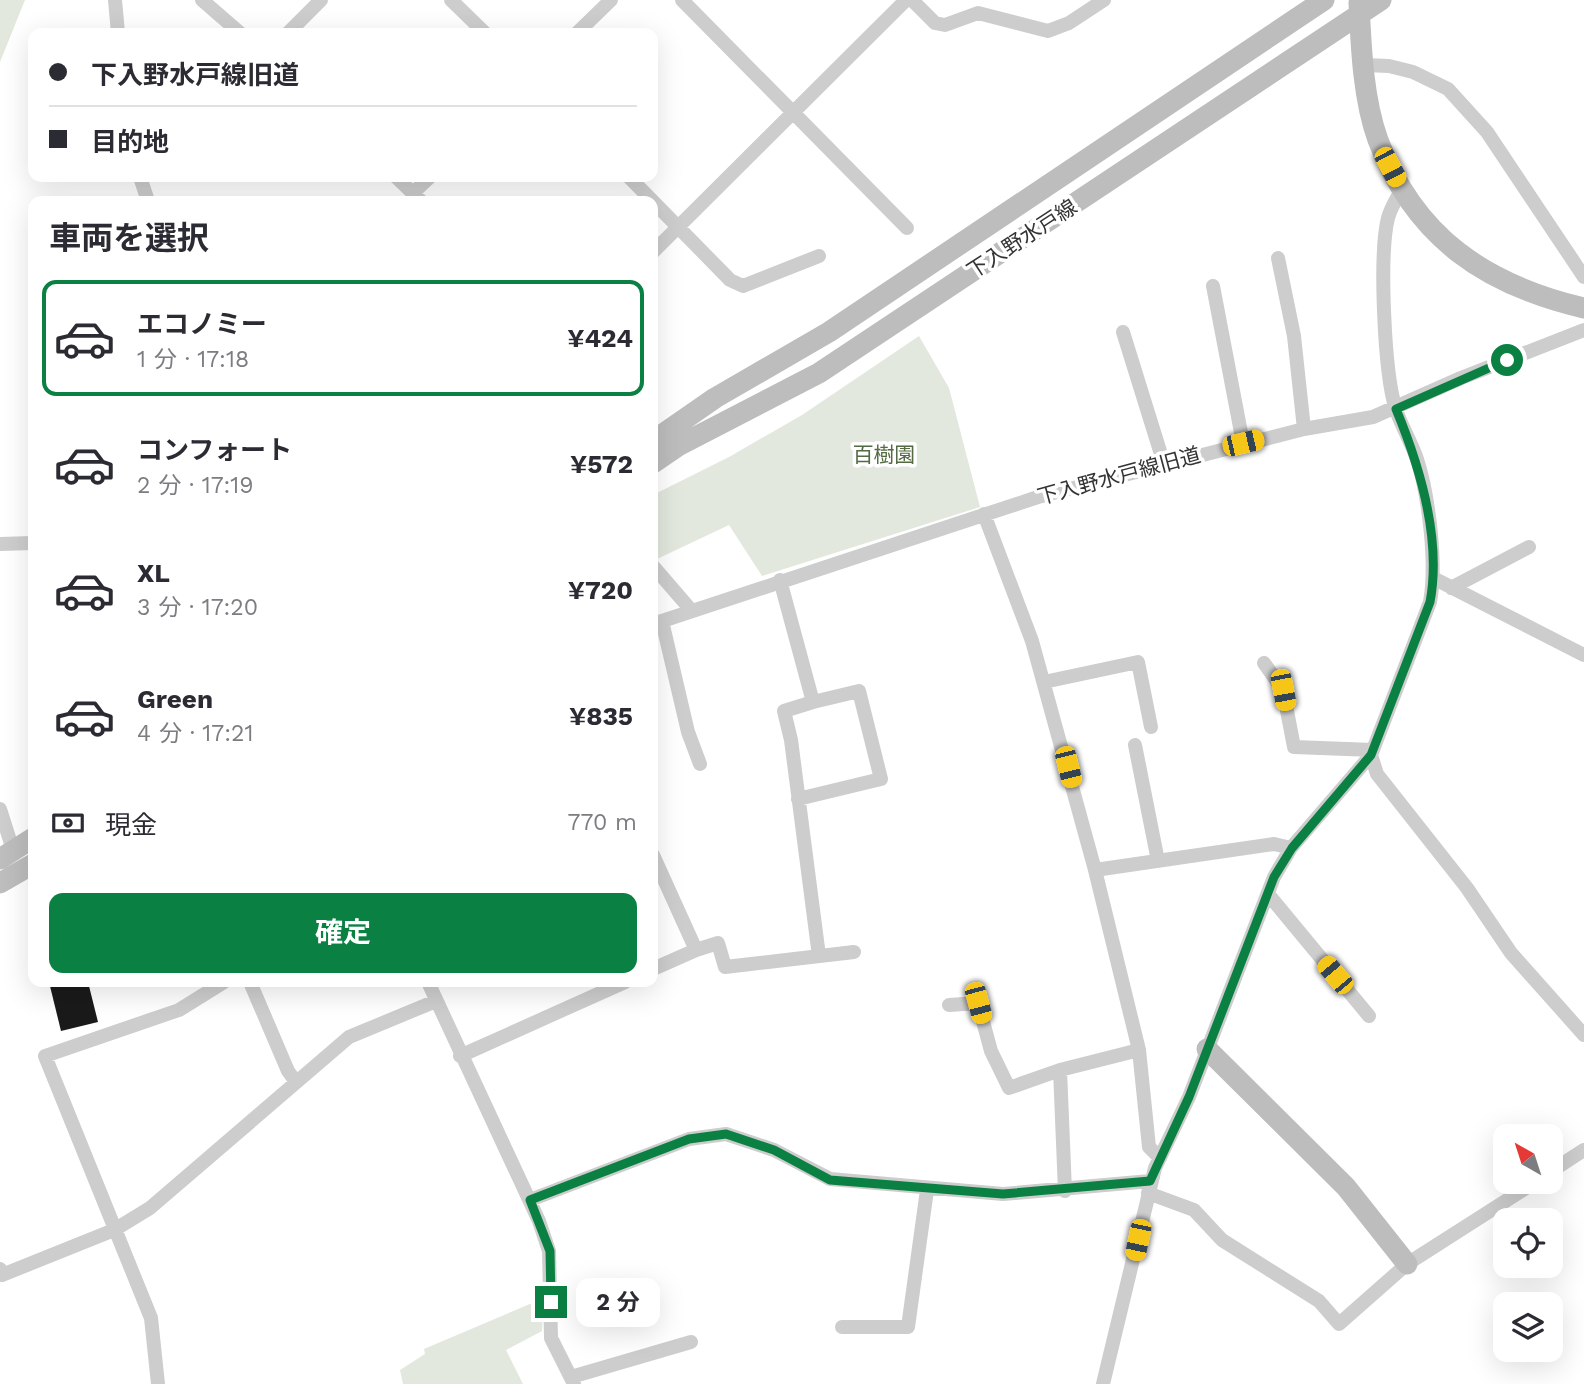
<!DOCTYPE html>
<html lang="ja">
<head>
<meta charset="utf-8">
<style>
  body { margin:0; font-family:"Work Sans","Noto Sans JP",sans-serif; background:#f2f2f3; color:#2b2b33; height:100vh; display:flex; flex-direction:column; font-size:26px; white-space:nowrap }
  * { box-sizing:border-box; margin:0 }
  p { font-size:23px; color:#7c7c81 }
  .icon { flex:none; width:38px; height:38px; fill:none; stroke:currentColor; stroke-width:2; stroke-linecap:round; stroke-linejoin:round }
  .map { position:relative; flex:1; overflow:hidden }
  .panel { position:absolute; left:28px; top:196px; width:630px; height:791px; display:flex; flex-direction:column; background:#fff; border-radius:14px; box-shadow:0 7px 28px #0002 }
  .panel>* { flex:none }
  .hud { position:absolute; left:28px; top:28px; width:630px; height:154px; border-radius:14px; box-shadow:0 7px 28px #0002; display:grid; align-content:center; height:154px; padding:0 21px; background:#fff }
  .needle { width:46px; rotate:321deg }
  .fabs { position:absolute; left:1493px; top:1124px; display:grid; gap:14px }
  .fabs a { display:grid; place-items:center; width:70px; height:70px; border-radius:14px; background:#fff; box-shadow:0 7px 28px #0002; font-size:35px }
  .end { position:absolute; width:32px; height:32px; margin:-16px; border:9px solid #0b8043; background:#fff; box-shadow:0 0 0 4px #fff }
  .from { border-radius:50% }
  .bubble { position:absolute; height:49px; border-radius:14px; background:#fff; box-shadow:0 7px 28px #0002; font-size:23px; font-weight:700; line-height:49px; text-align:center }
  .car { position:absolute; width:21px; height:42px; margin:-21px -10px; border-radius:9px; box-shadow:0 0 5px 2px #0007; background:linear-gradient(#f5c518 24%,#345 0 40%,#f5c518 0 76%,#345 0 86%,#f5c518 0) }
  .hud b { display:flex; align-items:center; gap:24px; height:66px; font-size:26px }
  .hud b+b { border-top:2px solid #e1e1e2 }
  .hud i { width:18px; height:18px; background:#2b2b33 }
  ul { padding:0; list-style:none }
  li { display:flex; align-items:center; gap:21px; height:116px; margin:0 14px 10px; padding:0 7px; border:4px solid transparent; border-radius:14px }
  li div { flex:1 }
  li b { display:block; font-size:26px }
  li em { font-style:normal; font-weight:700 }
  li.on { border-color:#0b8043 }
  li>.icon { width:63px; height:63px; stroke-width:1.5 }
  h2 { padding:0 21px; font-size:32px; line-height:84px }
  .pay { display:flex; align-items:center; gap:18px; height:77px; padding:0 21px; font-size:26px }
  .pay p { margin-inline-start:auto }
  .primary-button { display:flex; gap:14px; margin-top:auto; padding:14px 21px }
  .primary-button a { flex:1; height:80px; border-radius:14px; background:#0b8043; color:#fff; font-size:28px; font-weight:700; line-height:80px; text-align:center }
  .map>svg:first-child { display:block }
</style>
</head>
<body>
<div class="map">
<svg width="1584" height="1384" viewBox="0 0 1584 1384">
  <rect width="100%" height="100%" fill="#fff"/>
  <!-- green -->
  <path fill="#e2e8dd" d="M0 0H25L0 62Z
    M919 336 949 388 980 507 762 576 729 525 657 559 653 554V495L729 457 802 415Z
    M544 1298 542 1331 506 1350 523 1384H403L400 1370 425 1354 424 1349Z"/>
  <!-- building -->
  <path fill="#1a1a1a" d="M49 982H88L98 1022 61 1031Z"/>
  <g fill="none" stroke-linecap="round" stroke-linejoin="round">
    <!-- street -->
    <path stroke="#cdcdcd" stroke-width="14" d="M115 0 118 33
      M202 0 240 33
      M451 0 485 33
      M682 0 907 228
      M912 0 935 23 945 25 978 13 1048 31 1069 23 1104 0
      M288 33 321 0
      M577 33 611 0
      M1365 65 1389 66 1413 72 1448 89 1487 132 1584 277
      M140 177 148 201
      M396 177 421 201
      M629 177 730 280 743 286 819 256
      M413 193 430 177
      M653 252 906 0
      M1278 258 1294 336 1304 429
      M1213 286 1243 443
      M1123 332 1164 464
      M984 514 1032 641 1095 870 1139 1050 1149 1147 1160 1158
      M0 544 33 543
      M653 566 691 610
      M1435 579 1584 655
      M780 580 813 702 784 711 791 740 819 956
      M1451 588 1529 547
      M662 621 688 732 700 764
      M653 624 1038 497 1304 429 1373 417 1461 378 1584 330
      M1264 663 1283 690 1294 747 1373 750
      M1044 682 1138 662 1151 727
      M1135 745 1158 861
      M1371 755 1377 774 1467 888 1511 953 1584 1035
      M798 799 881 779 859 691 813 702
      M0 809 13 850
      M653 855 696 950 653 969
      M1095 870 1274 844 1291 848
      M1268 894 1369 1016
      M696 950 718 943 725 967 854 952
      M250 982 288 1071 296 1082
      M428 982 539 1221 549 1251 551 1338 574 1384
      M949 1005 978 1003 991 1051 1009 1088 1060 1070 1139 1050
      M460 1056 625 982
      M1060 1070 1065 1191
      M1550 1172 1584 1150
      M1148 1193 1194 1210 1222 1240 1319 1301 1339 1324 1407 1264 1537 1181
      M530 1200 689 1139 726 1134 774 1150 830 1179 1003 1194 1150 1181
      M0 1269 2 1275 114 1230 150 1208 349 1037 436 1001
      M842 1327H908L927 1190
      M571 1377 691 1342
      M158 1384 151 1318 45 1056 179 1010 224 982
      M1103 1384 1155 1168 1189 1097 1274 877 1291 848 1371 755 1430 602C1437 564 1429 497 1417 459 1411 442 1402 427 1396 410 1384 373 1379 254 1388 218 1391 207 1397 198 1402 189"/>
    <!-- secondary -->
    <path stroke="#bdbdbd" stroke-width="21" d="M1359 3C1361 46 1363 99 1378 140 1415 238 1486 285 1584 308
      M653 441 715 398 829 332 1324 0
      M653 463 678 446 819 373 1381 0
      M0 859 33 838
      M0 883 33 864
      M1207 1049 1346 1187 1407 1264"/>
  </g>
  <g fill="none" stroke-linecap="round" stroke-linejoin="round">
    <!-- route -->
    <path stroke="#0b8043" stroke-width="9" d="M551 1302 550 1251 530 1200 689 1139 726 1134 774 1150 830 1180 1003 1194 1150 1181 1189 1097 1274 877 1292 848 1371 755 1430 602C1442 539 1420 467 1396 409L1507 360"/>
  </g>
  <g text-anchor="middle" stroke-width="7" stroke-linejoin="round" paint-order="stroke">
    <!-- street labels -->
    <g font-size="21" fill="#333" stroke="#fff">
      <text transform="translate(1022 239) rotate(-33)" y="7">下入野水戸線</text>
      <text transform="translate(1119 476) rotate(-15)" y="7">下入野水戸線旧道</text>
    </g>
    <!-- park labels -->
    <g font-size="21" fill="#546a44" stroke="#fff">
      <text x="884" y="462">百樹園</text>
    </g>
  </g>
</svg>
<div class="fabs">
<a><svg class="needle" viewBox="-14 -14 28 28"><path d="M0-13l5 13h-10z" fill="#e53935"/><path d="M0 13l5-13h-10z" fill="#7c7c81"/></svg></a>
<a><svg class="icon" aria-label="locate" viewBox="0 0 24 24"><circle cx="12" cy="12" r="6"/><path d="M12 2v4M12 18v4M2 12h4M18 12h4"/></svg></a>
<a><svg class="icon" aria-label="layers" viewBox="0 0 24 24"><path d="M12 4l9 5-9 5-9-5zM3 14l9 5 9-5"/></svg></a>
</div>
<i class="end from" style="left:1507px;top:360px"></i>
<i class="end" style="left:551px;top:1302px"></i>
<div class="bubble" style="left:576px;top:1278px;width:84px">2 分</div>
<i class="car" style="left:1390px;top:167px;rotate:152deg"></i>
<i class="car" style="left:1243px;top:443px;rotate:77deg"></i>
<i class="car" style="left:1283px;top:690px;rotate:169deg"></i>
<i class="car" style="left:1068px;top:767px;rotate:166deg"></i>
<i class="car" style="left:1335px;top:975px;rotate:320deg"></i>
<i class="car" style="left:978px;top:1003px;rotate:165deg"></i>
<i class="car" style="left:1138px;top:1240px;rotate:192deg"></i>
<div class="hud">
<b><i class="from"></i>下入野水戸線旧道</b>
<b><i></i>目的地</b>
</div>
<section class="panel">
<h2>車両を選択</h2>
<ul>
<li class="on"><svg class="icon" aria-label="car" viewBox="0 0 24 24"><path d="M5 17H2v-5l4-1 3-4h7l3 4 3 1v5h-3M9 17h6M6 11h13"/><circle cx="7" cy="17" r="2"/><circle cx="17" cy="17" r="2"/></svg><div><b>エコノミー</b><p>1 分 · 17:18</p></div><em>¥424</em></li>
<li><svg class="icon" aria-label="car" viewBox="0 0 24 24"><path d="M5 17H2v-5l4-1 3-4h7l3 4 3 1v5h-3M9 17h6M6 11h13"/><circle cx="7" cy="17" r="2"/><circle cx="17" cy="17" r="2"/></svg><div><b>コンフォート</b><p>2 分 · 17:19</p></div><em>¥572</em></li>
<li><svg class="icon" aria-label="car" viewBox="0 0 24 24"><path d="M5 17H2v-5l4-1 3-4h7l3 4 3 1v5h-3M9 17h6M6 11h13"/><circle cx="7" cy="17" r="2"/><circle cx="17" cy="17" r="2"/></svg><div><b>XL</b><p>3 分 · 17:20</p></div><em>¥720</em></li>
<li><svg class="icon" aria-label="car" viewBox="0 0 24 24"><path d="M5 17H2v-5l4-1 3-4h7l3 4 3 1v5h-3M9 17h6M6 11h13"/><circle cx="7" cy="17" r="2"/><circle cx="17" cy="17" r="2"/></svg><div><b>Green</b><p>4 分 · 17:21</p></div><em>¥835</em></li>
</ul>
<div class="pay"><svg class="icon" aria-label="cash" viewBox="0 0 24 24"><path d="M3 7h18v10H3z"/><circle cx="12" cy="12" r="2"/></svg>現金<p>770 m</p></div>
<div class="primary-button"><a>確定</a></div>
</section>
</div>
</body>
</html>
